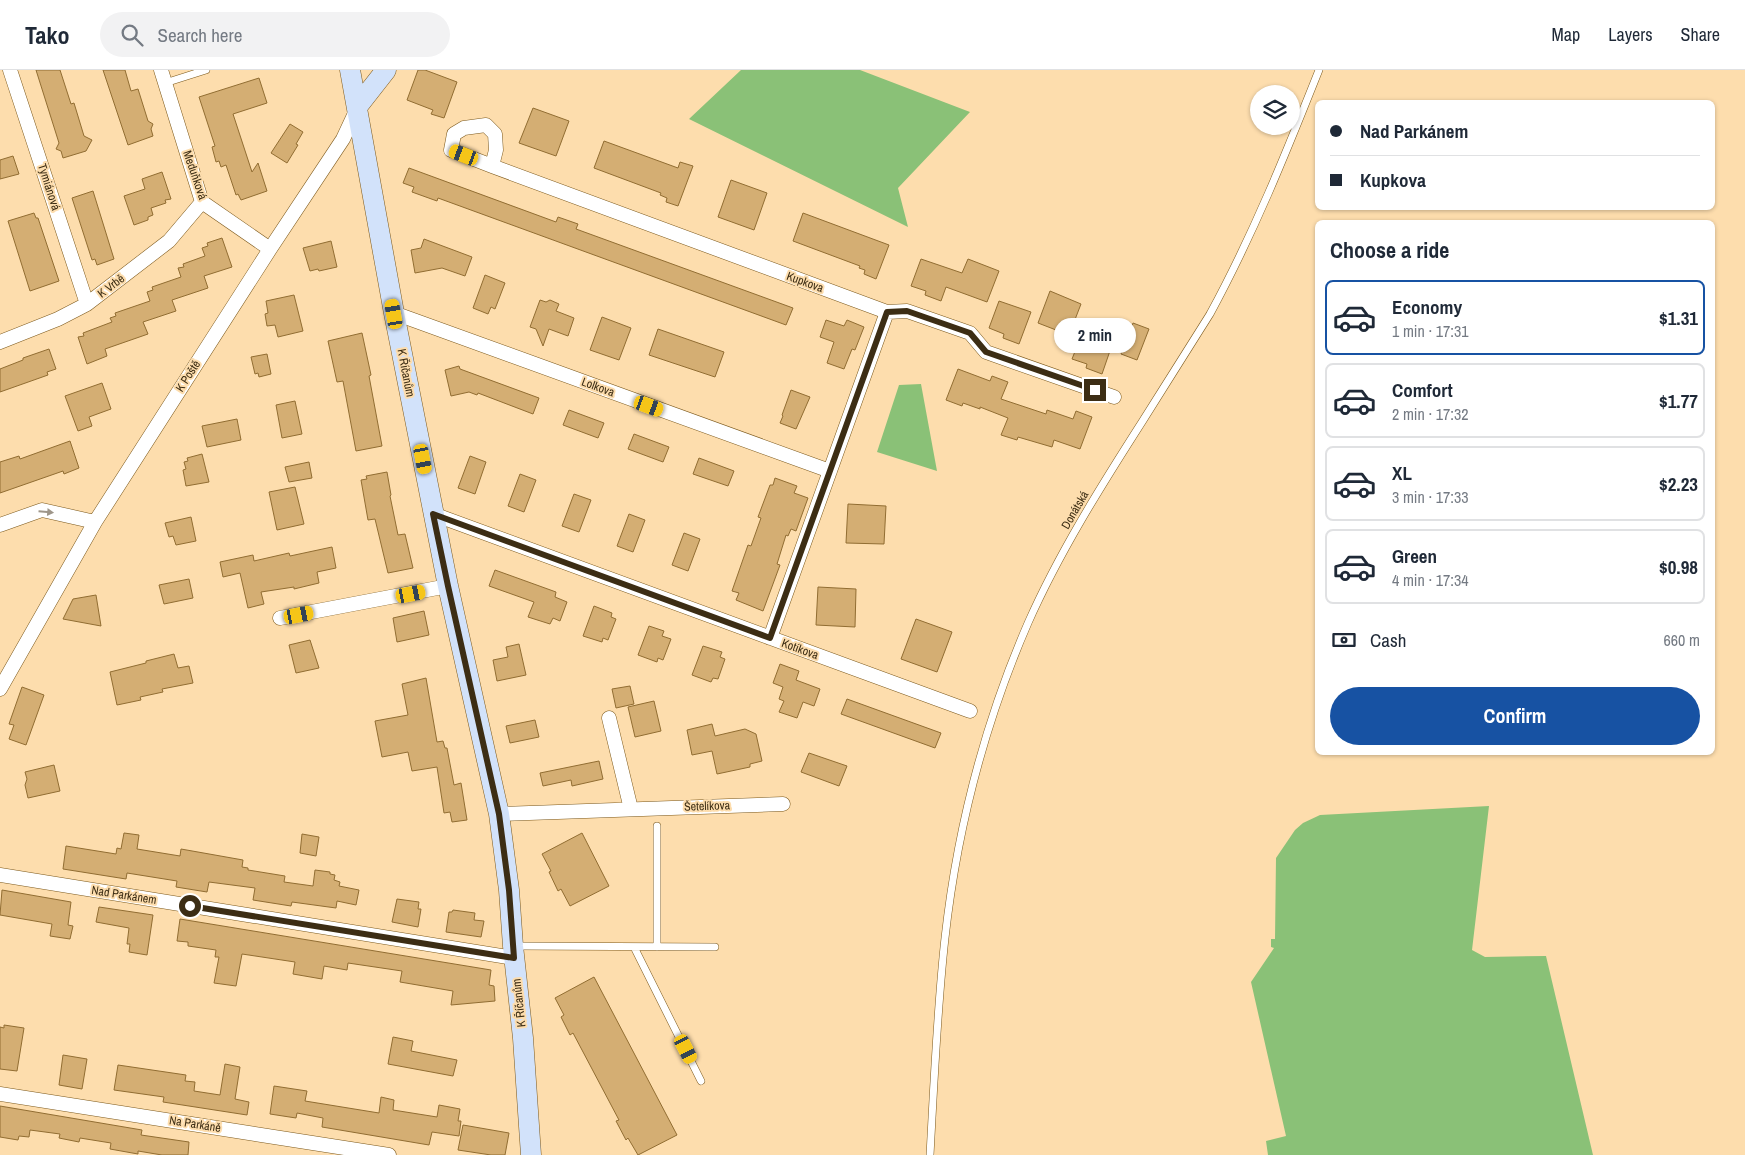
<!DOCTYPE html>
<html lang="en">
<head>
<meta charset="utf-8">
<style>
  body { margin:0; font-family:"Archivo Narrow",sans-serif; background:#f2f2f3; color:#1f2937; height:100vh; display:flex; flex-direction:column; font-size:19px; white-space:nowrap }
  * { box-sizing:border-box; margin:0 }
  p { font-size:16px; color:#747a83 }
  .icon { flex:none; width:28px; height:28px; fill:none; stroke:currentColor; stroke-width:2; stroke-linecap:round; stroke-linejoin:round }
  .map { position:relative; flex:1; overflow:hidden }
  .side { position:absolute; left:1315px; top:150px; width:400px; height:535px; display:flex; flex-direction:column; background:#fff; border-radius:8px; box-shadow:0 1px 4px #0004 }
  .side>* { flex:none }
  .guide { position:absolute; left:1315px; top:30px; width:400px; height:110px; border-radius:8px; box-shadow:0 1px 4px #0004; display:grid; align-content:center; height:110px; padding:0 15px; background:#fff }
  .tools { position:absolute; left:1250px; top:15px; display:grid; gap:10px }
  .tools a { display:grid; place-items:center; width:50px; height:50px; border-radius:50%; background:#fff; box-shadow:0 1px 4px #0004; font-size:25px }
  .end { position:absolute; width:22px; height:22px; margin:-11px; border:6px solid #3c2d14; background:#fff; box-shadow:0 0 0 2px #fff }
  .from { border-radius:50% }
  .bubble { position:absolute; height:35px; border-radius:18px; background:#fff; box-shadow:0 1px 4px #0004; font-size:16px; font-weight:700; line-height:35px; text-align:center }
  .car { position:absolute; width:15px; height:30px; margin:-15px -8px; border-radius:6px; box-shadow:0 0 4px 1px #0007; background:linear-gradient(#f5c518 24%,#345 0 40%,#f5c518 0 76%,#345 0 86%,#f5c518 0) }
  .guide b { display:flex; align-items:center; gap:18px; height:48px; font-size:19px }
  .guide b+b { border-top:1px solid #e0e1e3 }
  .guide i { width:12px; height:12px; background:#1f2937 }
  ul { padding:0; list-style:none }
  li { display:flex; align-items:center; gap:15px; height:75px; margin:0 10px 8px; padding:0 5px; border:2px solid #e0e1e3; border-radius:8px }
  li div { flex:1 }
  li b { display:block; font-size:19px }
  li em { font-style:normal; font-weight:700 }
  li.current { border-color:#1752a3 }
  li>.icon { width:45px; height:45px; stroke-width:1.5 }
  h2 { padding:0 15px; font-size:22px; line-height:60px }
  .pay { display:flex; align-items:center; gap:12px; height:55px; padding:0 15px; font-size:19px }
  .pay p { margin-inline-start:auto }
  .primary-button { display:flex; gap:10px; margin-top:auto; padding:10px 15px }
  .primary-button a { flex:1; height:58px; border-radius:30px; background:#1752a3; color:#fff; font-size:20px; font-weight:700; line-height:58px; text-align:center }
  header { display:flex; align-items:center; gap:30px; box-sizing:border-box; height:70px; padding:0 25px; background:#fff; border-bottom:1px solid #e0e1e3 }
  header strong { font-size:24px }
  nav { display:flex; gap:28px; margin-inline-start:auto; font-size:18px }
  .search { width:350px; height:45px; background:#f2f2f3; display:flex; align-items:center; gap:12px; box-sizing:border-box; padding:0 18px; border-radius:28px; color:#747a83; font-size:19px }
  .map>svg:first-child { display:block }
</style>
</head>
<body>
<header>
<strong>Tako</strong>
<div class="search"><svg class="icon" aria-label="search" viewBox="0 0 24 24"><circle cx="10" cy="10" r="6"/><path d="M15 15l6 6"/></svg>Search here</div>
<nav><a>Map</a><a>Layers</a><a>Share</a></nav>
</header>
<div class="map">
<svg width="1745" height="1085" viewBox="0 0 1745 1085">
  <rect width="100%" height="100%" fill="#fdddad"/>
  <!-- green -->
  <path fill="#8ac177" d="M741 0H860L970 42 898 118 908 157 689 49Z
    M921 314 937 401 877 382 899 315Z
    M1489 736 1472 880 1485 887 1546 886 1593 1085H1268L1266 1071 1286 1066 1251 912 1274 878 1271 877V869H1275L1276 788 1295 760 1303 753 1320 745Z"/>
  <!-- building -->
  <path fill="#d4ae73" stroke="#916d32" d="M36 0H60L71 34 74 33 84 66 92 70 86 81 63 88 61 81 56 79 59 73Z
    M103 0H125L131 21 138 19 148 51 153 54 151 59 153 66 128 75Z
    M418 0H425L457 12 444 48 431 44 433 40 407 30Z
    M259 8 267 33 233 44 252 102 258 93 267 121 241 130 238 124 236 125 226 95 221 97 219 91 216 92 212 77 215 76 199 27Z
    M533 38 569 51 556 86 519 73Z
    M290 54 303 62 296 74 298 75 287 93 271 83Z
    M604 71 678 98 680 92 693 96 678 136 666 132 667 128 660 125 661 123 594 98Z
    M13 86 19 104 0 109V90Z
    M409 98 556 152 558 147 578 154 576 159 793 238 786 255 438 128 437 131 412 122 414 117 403 113Z
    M162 102 171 129 165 130 166 133 151 138 153 145 148 147V150L134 155 124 126 145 119 142 109Z
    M731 110 767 123 754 160 718 147Z
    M93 121 114 189 97 195 95 189 92 190 72 128Z
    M34 143 36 148H38L59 211 30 221 8 151Z
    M803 143 889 175 876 209 864 204 865 200 859 198 860 196 793 171Z
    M222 168 232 197 204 206 208 218 172 230 176 241 143 252 148 264 105 279 107 286 87 294 78 267 84 266 83 263 112 252 110 248 116 246 115 243 150 231 147 222 153 220 152 217 181 207 178 198 184 197 183 194 205 186 202 178 208 176 207 173Z
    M424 169 472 187 465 206 442 198 415 203 411 180 421 178Z
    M331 171 337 197 319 201 318 199 310 201 303 178Z
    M921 189 962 203 968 189 999 201 987 232 946 217 941 231 925 225 926 221 911 216Z
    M485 205 505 213 495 239 491 237 488 244 473 238Z
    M1050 221 1081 234 1069 265 1038 253Z
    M294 225 303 261 278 267 275 255 267 256 265 244 268 243 266 231Z
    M540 230 546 232 550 230 559 234 556 241 574 248 568 266 549 259 543 276 536 259 530 257Z
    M999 231 1031 242 1019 274 1003 268 1004 264 989 258Z
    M602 247 631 258 619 290 590 280Z
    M826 250 844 256 847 250 864 257 855 280 852 279 844 299 827 293 834 272 820 267Z
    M1133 253 1149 259 1137 290 1121 284Z
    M658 259 724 282 715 307 649 285Z
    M1079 259 1113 272 1102 304 1086 298 1087 294 1072 289 1078 274 1074 272Z
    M362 263 371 305 369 306 382 376 356 381 343 311 337 312 328 271Z
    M49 279 56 299 47 302 48 305 0 322V299L23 290V288Z
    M267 284 271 304 259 307 258 303 255 304 251 287Z
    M459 296 460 299 539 328 533 344 478 323 477 325 469 322 451 326 445 300Z
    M958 299 990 311 992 306 1008 312 1001 329 1046 344 1047 340 1073 349 1076 341 1092 347 1080 379 1054 370 1052 377 1018 367 1017 370 1001 365 1008 348 980 337V339L963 333 962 336 946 330Z
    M102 313 111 339 89 347 92 356 78 361 65 326Z
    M791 320 810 327 796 359 780 353 783 346 782 345Z
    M295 331 302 364 282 368 276 335Z
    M569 340 604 353 598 368 563 355Z
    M237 349 241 370 207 377 202 356Z
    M634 364 669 377 663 392 628 379Z
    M70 371 79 398 64 404 63 401 0 423V392L19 386 20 389Z
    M202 384 209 412 186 416 183 400 186 399 184 392 188 391 187 388Z
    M470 386 486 392 475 424 458 418Z
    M699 388 734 401 728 416 693 404Z
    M309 392 312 408 289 412 285 397Z
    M387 402 391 425 390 426 398 465 405 464 413 498 388 503 375 449 368 450 361 410 367 409 366 406Z
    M520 404 536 410 524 442 508 436Z
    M775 408 797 416 794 423 808 428 796 461 791 459 788 466 786 465 777 494 780 495 763 541 736 530 739 523 732 521 748 475 751 476 761 448 758 447 770 415H773Z
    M295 417 304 454 277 460 269 422Z
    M574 424 591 430 579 462 562 456Z
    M848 434 886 436 884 474 846 473Z
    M629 444 645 450 633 482 617 476Z
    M191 447 196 471 176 475 173 466 169 467 165 453Z
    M684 463 700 469 688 501 672 495Z
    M332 477 336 498 317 502 319 513 294 519V517L261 522 264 534 248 538 240 503 223 507 220 492 253 485 254 491 289 483 290 486Z
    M495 500 556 522 555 527 567 532 560 551 553 548 550 554 528 547 534 532 489 516Z
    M189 509 193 528 164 534 159 515Z
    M818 517 856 519 855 557 816 555Z
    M96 525 101 556 63 549 73 529Z
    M594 536 612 543 611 547 616 549 608 570 603 568 602 572 583 566Z
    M424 541 429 565 397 572 393 548Z
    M916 549 952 562 937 602 901 589Z
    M649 556 664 561 662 566 671 569 663 590 658 588 657 592 638 585Z
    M310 570 319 598 296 603 289 575Z
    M519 574 526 605 497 611 493 590 508 587 506 577Z
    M703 576 722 582 720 587 725 589 718 609 713 608 711 612 692 605Z
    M174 584 178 598 189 596 193 613 162 619 163 622 140 627 141 630 117 635 110 602 146 593V591Z
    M780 594 799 601 796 610 820 619 814 636 803 632 797 648 779 642 784 631 779 629 783 617 773 613Z
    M426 608 437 672 443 671 445 678H447L454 715 461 713 467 750 452 752 450 742 444 743 437 697 412 701 408 682 382 687 375 651 408 645 402 614Z
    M630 616 634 634 616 638 612 619Z
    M22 617 44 625 26 675 9 669 14 655 9 654Z
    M847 629 941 663 935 678 841 644Z
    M654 631 661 661 635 667 628 637Z
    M535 650 539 667 510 673 506 656Z
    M712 654 715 666 745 659 756 664 762 691 750 694V697L717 704 712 681 692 685 687 660Z
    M809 683 847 696 839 716 801 702Z
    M599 691 603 709 572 716 571 710 543 716 540 703Z
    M54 695 60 721 28 728 25 715 27 709 25 702Z
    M124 763 139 765 137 779 180 786 181 779 243 790 242 797 248 798V800L285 806 284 812 313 816 315 800 330 802V804L335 805 334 810 340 812 339 816 359 820 356 835 337 831 336 838 292 832 291 836 253 830 255 818 209 812 207 822 176 817 177 811 127 803 126 809 63 799 66 776 116 784 117 778 121 779Z
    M582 763 609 816 570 836 561 819 558 821 549 802 551 801 542 784Z
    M302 764 319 767 316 786 300 783Z
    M2 820 71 832 68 855 73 856 70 869 50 866 52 854 0 845Z
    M397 829 419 832 418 839H421L418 857 392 852Z
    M99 837 153 845 147 885 129 882 130 874H127L129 858 96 852Z
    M453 840 475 843 474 850 484 851 481 867 446 862 449 842H452Z
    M180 849 491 900 489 915 494 916 495 931 451 935 453 921 400 912 402 901 348 893 347 900 324 896 322 909 293 904 295 892 242 884 236 916 214 913 219 887H215L216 880 188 876V872L177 871Z
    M594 907 677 1065 638 1085 628 1068 626 1070 616 1051 619 1050 573 963 570 965 561 947 564 945 555 928Z
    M4 955 24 958 17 1001 0 999V957L4 958Z
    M393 967 413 971 411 981 457 990 453 1006 388 994Z
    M63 985 87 989 82 1019 59 1015Z
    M225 994 240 997 235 1029 249 1032 247 1045 163 1032 164 1027 114 1020 118 995 186 1005 185 1011 195 1012 194 1021 220 1025Z
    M274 1016 307 1021 305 1031 379 1043 381 1027 394 1030 393 1040 437 1047 439 1035 460 1039 458 1051H461L459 1066 432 1062 429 1075 322 1057 323 1048 297 1043 296 1048 270 1044Z
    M0 1036 142 1060 141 1065 189 1072 188 1085H162L138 1081V1084L110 1079 111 1073 80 1068 79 1072 59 1068 60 1064 30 1060 29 1067 19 1066 18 1070 0 1067Z
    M463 1055 509 1063 505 1085H491L458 1080Z"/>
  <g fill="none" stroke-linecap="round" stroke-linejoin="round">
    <!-- lane casing -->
    <g stroke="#7c591c" stroke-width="8">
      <path id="lane" d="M165 13 206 0
        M516 876 715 877
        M634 877 701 1011
        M657 877V756
        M930 1085C934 1013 937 940 945 868 957 760 985 652 1028 553 1059 483 1101 416 1142 352 1165 316 1187 280 1210 244 1253 165 1286 83 1319 0"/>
    </g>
    <!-- street casing -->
    <g stroke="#7c591c" stroke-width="15">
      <path id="street" d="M10 0 87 234
        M161 0 202 132 270 179
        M492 96 496 80 495 64 486 55 464 58 454 64 451 80 492 96 887 242 907 241 970 263 986 282 1114 327
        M394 243 830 401
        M0 272 58 249 87 234 169 171 202 132
        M433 444 970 641
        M0 455 42 440 95 452
        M280 548 448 516
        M770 568 887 242
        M0 619 95 452 270 179 343 69 357 39
        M609 648 631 739
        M499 744 783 734
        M0 805 514 888
        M0 1024 389 1085"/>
    </g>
    <!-- secondary casing -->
    <g stroke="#7c591c" stroke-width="21">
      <path id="secondary" d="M350 0 394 243 448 516 499 744 509 820 513 876 523 968 531 1085
        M357 37 386 0"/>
    </g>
    <!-- lane -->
    <use href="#lane" stroke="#fff" stroke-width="7"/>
    <!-- street -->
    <use href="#street" stroke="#fff" stroke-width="14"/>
    <!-- secondary -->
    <use href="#secondary" stroke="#d2e2fa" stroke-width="20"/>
  </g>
  <!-- one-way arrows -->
  <defs><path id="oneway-solid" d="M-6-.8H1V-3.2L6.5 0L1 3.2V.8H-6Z" transform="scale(1.25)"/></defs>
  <use fill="#9e968a" href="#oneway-solid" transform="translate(46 442) rotate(5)"/>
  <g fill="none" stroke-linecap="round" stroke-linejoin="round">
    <!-- route -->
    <path stroke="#3c2d14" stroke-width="6" d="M190 836 514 888 509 820 499 744 448 516 433 444 770 568 887 242 907 241 970 263 986 282 1095 320"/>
  </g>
  <g text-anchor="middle" stroke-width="4" stroke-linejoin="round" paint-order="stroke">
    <!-- street labels -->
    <g font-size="12" fill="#3c2d14" stroke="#fdddad">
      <text transform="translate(195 105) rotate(71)" y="4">Meduňková</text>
      <text transform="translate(49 117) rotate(72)" y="4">Tymiánová</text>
      <text transform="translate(805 212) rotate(20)" y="4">Kupkova</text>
      <text transform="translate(111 216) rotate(-37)" y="4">K Vrbě</text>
      <text transform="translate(406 303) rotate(79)" y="4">K Říčanům</text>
      <text transform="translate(188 306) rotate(-57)" y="4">K Poště</text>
      <text transform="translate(598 317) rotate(20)" y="4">Lolkova</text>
      <text transform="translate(1075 440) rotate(-60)" y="4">Donátská</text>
      <text transform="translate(800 579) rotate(20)" y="4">Kotíkova</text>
      <text transform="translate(707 736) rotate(-2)" y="4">Šetelíkova</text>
      <text transform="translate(124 825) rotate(9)" y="4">Nad Parkánem</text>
      <text transform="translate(519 933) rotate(-96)" y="4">K Říčanům</text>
      <text transform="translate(195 1054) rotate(9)" y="4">Na Parkáně</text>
    </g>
  </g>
</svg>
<div class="tools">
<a><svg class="icon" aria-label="layers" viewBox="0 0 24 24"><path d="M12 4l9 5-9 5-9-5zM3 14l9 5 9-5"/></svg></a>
</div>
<i class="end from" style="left:190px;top:836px"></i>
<i class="end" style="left:1095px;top:320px"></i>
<div class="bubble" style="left:1054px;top:248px;width:82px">2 min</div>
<i class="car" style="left:464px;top:85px;rotate:291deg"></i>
<i class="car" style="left:394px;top:244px;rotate:350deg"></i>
<i class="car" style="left:649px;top:336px;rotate:110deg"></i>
<i class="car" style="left:423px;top:389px;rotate:169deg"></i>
<i class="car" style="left:411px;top:524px;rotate:79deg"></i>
<i class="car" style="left:299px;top:545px;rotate:79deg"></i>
<i class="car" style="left:686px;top:979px;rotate:153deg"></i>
<div class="guide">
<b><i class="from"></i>Nad Parkánem</b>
<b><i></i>Kupkova</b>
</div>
<section class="side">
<h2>Choose a ride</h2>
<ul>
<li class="current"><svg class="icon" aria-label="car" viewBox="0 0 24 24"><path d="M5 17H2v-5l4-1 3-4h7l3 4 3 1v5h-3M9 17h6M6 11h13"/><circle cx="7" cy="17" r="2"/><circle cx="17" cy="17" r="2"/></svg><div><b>Economy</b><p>1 min · 17:31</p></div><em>$1.31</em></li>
<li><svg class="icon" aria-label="car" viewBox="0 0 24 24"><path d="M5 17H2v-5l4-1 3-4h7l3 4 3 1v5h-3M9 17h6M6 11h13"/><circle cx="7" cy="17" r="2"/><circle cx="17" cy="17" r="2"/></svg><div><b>Comfort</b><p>2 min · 17:32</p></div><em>$1.77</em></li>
<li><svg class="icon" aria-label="car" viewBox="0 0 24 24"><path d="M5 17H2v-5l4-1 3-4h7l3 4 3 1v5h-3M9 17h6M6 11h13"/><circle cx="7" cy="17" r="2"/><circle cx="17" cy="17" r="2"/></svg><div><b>XL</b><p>3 min · 17:33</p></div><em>$2.23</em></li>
<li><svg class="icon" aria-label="car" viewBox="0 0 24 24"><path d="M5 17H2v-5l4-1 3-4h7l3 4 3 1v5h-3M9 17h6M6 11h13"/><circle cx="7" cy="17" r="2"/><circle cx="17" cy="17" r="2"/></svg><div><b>Green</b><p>4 min · 17:34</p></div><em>$0.98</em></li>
</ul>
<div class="pay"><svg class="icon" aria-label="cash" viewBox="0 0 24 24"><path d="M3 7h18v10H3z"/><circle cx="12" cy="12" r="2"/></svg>Cash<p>660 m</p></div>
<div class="primary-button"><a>Confirm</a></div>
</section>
</div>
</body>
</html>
